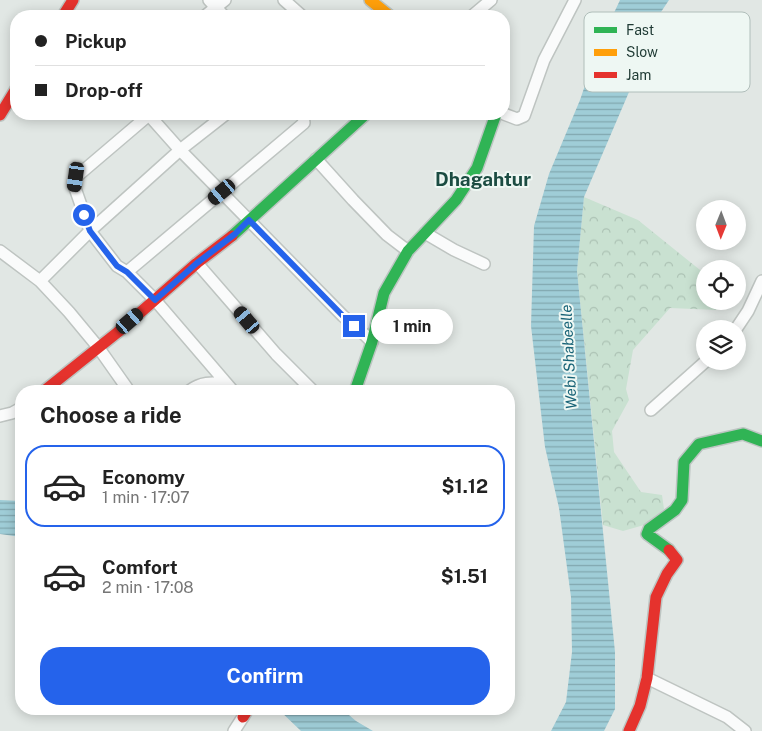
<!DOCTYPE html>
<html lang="en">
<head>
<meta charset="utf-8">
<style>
  body { margin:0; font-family:"Public Sans",sans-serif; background:#f6f6f6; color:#222; height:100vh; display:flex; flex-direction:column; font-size:19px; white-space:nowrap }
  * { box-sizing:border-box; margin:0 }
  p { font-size:16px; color:#767676 }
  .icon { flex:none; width:28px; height:28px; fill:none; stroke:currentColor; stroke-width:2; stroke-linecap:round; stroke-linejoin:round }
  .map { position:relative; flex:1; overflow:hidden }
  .drawer { position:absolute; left:15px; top:385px; width:500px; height:330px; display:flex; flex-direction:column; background:#fff; border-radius:20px; box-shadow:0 2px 12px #0003 }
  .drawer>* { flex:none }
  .guide { position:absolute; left:10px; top:10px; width:500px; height:110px; border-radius:20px; box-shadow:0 2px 12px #0003; display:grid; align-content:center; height:110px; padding:0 25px; background:#fff }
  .needle { width:32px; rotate:181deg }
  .buttons { position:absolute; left:696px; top:200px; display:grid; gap:10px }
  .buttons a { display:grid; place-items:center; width:50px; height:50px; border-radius:50%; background:#fff; box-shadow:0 2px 12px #0003; font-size:25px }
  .end { position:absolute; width:22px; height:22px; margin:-11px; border:6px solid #2563eb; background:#fff; box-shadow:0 0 0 2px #fff }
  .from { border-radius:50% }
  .bubble { position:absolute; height:35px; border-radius:18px; background:#fff; box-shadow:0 2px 12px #0003; font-size:16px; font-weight:700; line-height:35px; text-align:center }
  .car { position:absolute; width:15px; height:30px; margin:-15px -8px; border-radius:6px; box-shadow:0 0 4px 1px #0007; background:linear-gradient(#222 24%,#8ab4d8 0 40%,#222 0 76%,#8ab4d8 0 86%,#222 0) }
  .guide b { display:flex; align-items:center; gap:18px; height:48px; font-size:19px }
  .guide b+b { border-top:1px solid #e0e0e0 }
  .guide i { width:12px; height:12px; background:#222 }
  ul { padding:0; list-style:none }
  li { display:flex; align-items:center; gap:15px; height:82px; margin:0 10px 8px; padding:0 15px; border:2px solid transparent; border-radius:20px }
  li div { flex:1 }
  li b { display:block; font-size:19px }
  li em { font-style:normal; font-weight:700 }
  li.on { border-color:#2563eb }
  li>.icon { width:45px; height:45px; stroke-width:1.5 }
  h2 { padding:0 25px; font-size:22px; line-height:60px }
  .button { display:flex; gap:10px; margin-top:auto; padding:10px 25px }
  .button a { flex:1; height:58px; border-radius:20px; background:#2563eb; color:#fff; font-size:20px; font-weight:700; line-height:58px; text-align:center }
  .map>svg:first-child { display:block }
</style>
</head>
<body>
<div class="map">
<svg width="762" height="731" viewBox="0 0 762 731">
  <defs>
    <pattern id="forest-crowns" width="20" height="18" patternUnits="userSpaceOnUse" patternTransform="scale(1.25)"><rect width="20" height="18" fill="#c9e1d1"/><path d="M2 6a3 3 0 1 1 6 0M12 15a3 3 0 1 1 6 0" fill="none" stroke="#acc2b4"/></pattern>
    <pattern id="water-rules" width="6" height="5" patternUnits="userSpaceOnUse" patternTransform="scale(1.25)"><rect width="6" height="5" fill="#9fcdd7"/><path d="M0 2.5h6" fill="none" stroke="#81a7af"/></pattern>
  </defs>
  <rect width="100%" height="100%" fill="#e1e7e4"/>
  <!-- forest -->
  <path fill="url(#forest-crowns)" d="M584 197 638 220 705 274V301H722L717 310 670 308 633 350 626 389 629 400 612 431 614 452 641 492 662 495 664 509 644 525 623 531 603 525 577 271Z"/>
  <!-- water -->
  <path fill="url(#water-rules)" d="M620 0H669L649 30 629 92 584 197 577 271 615 652V709L604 731H551L566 702 572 652 571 597 559 508 545 447 531 326 534 226 549 174 580 100 598 47Z
    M0 500 21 501V537L0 534Z
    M278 709H342L356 721 373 731H301Z"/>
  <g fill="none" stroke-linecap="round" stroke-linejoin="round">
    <!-- street casing -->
    <g stroke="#bec4c1" stroke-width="14">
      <path id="street" d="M209 0 224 16
        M284 0 302 16
        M205 16 225 0
        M472 16 491 0
        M148 114 180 150 343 316 365 335 372 342
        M150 114 76 177 75 188 90 231 117 266 127 272 155 300 233 391
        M504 114 517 119 524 116 544 60 575 0
        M316 159 353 200 387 235 408 251
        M425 233 454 250 484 264
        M0 251 40 281 69 312 98 347 129 391
        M197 263 276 354 313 391
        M127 272 304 123 303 114
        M40 281 90 231 180 150 226 114
        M736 329 748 311 762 281
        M189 391C201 382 211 382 226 384
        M651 410 706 361
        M0 416 12 413 21 408
        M647 678 727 717 745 731
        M234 731 243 717"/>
    </g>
    <!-- fast casing -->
    <g stroke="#bdc5c2" stroke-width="14">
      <path id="fast" d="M232 236 366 114
        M355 391 372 342 384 293 408 251 456 200 477 168 496 114
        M669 550 647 534 649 529 675 510 682 500 684 462 699 444 743 434 762 441"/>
    </g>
    <!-- slow casing -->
    <g stroke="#bdc5c2" stroke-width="14">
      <path id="slow" d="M370 0 390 16"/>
    </g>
    <!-- jam casing -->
    <g stroke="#bdc5c2" stroke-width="14">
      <path id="jam" d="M63 16 73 0
        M0 115 16 89
        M44 391 118 332 197 263 232 236
        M243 717 248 709
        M629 731 640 706 647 678 656 597 667 574 677 560 669 550"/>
    </g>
    <!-- street -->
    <use href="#street" stroke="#fafbfb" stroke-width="11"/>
    <!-- fast -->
    <use href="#fast" stroke="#30b455" stroke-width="11"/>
    <!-- slow -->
    <use href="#slow" stroke="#ff9f0a" stroke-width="11"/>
    <!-- jam -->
    <use href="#jam" stroke="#e5322d" stroke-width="11"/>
  </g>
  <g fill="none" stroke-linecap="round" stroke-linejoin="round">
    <!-- route -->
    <path stroke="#2563eb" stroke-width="6" d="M84 215 90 231 117 266 127 272 155 300 197 263 235 234 249 220 343 316 354 326"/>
  </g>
  <g text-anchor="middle" stroke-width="4" stroke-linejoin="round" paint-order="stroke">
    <!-- water labels -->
    <g font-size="15" font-style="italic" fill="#186377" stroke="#eef7f3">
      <text transform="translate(569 357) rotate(-93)" y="5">Webi Shabeelle</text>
    </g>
    <!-- district labels -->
    <g font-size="19" font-weight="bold" fill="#1b4c42" stroke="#eef7f3">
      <text x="483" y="186">Dhagahtur</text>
    </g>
  </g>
  <!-- legend -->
  <rect x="584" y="12" width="166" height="80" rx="8" fill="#eef7f3" stroke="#b0beba" stroke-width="1"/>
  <rect x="594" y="27" width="23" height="6" fill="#30b455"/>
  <rect x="594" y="49" width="23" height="7" fill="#ff9f0a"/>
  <rect x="594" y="72" width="23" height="6" fill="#e5322d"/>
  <g font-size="14" fill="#1f3a34">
    <text x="626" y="35">Fast</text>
    <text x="626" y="57">Slow</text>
    <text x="626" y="80">Jam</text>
  </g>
</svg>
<div class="buttons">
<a><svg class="needle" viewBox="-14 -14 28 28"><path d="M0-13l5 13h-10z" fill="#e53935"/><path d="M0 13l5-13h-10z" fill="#767676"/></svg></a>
<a><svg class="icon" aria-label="locate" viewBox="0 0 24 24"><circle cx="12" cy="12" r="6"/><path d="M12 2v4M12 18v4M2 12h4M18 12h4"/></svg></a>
<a><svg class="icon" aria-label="layers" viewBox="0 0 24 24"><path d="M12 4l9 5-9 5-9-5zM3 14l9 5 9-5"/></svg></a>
</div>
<i class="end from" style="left:84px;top:215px"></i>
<i class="end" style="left:354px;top:326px"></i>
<div class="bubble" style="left:371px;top:309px;width:82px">1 min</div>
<i class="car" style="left:76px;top:177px;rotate:188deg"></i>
<i class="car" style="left:222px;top:192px;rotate:230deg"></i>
<i class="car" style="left:247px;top:320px;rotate:320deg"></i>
<i class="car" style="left:130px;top:321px;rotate:49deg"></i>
<div class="guide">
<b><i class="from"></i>Pickup</b>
<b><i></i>Drop-off</b>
</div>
<section class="drawer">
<h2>Choose a ride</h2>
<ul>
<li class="on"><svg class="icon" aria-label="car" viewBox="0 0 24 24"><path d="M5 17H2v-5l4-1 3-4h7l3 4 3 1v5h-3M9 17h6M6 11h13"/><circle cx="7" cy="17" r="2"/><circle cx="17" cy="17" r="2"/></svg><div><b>Economy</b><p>1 min · 17:07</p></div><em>$1.12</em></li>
<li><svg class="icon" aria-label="car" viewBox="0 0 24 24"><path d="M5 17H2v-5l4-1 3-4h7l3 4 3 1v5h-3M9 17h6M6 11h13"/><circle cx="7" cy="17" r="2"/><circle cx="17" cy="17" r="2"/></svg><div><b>Comfort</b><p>2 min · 17:08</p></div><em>$1.51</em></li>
</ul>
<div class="button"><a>Confirm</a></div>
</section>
</div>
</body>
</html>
